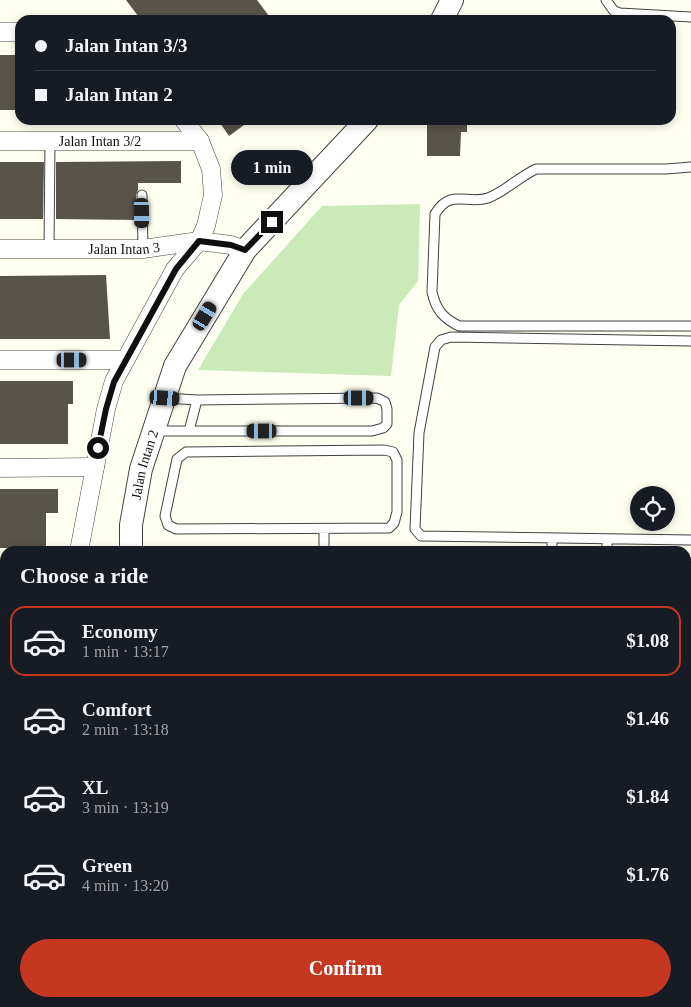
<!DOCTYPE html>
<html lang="en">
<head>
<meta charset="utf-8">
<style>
  body { margin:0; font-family:"Times New Roman",serif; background:#20242c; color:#f1f3f6; height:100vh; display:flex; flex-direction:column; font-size:19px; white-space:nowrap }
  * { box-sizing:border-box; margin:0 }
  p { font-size:16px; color:#9ea1a6 }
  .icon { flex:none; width:28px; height:28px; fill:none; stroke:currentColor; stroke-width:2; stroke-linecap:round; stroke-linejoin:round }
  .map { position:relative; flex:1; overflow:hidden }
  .side { position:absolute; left:0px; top:546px; width:691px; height:461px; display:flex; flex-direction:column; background:#171b24; border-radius:15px 15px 0 0; box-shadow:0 2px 8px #0003 }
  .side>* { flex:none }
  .top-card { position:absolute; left:15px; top:15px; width:661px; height:110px; border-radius:15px; box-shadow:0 2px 8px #0003; display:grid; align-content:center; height:110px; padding:0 20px; background:#171b24 }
  .buttons { position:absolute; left:630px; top:486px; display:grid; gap:10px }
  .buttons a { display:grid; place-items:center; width:45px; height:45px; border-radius:50%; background:#171b24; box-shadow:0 2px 8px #0003; font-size:25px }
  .end { position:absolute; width:22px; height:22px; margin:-11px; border:6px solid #0f0f0f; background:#fff; box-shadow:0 0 0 2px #fff }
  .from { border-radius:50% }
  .bubble { position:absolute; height:35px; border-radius:18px; background:#171b24; box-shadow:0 2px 8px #0003; font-size:16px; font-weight:700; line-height:35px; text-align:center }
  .car { position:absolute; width:15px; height:30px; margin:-15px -8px; border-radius:6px; box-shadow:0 0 4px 1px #0007; background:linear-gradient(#222 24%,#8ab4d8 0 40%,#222 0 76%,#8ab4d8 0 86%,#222 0) }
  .top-card b { display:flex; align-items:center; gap:18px; height:48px; font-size:19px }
  .top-card b+b { border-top:1px solid #363941 }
  .top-card i { width:12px; height:12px; background:#f1f3f6 }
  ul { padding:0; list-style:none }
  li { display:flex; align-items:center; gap:15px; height:70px; margin:0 10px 8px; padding:0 10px; border:2px solid transparent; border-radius:15px }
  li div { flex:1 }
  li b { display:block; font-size:19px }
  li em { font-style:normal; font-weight:700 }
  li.selected { border-color:#c53721 }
  li>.icon { width:45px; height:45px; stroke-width:1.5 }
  h2 { padding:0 20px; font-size:22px; line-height:60px }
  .action { display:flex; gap:10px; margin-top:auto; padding:10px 20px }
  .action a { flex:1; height:58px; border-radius:30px; background:#c53721; color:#fff; font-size:20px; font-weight:700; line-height:58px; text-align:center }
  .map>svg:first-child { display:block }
</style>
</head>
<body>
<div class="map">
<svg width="691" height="1007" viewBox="0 0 691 1007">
  <rect width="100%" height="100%" fill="#fffff1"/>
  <!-- green -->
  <path fill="#caebb9" d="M420 204 418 281 399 305 391 376 198 370 243 294 322 206Z
    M686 796H691V1007H527V1003L686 1002Z"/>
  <!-- pitch -->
  <path fill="#def2cb" d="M686 870H691V1007H543V1002H686Z"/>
  <!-- building -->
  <path fill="#58534b" d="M126 0H257L272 20H141Z
    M0 55H20V110H0Z
    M218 120H251L229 136Z
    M427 120H467V132H461L460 156H427Z
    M181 161V183H138V190L136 195V220L56 219V162Z
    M0 162H44L43 219H0Z
    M106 275 110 339H0V276Z
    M0 381H73V404H68V444H0Z
    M0 489H58V513H46V548H0Z"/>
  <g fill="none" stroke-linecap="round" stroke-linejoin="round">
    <!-- service casing -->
    <g stroke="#424242" stroke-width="11">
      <path id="service" d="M606 0 614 11 620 13 691 17
        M691 167 666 169H536C519 177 504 192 488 198 466 205 451 188 435 214L432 292C436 310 443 318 459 326H691
        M142 195 143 249
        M49 249 50 141
        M691 341 451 337 441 340 435 347 419 433 415 529 421 536 691 540
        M154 431H372L383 428 387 424V409L385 402 377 398 197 400 165 398
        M189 431 197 400
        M384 450 393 452 397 460V512L394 523 389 528 176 529 168 525 165 516 177 459 186 452Z
        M607 539V551
        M324 551V529
        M552 551V538
        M0 782H5"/>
    </g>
    <!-- minor casing -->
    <g stroke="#424242" stroke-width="19">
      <g id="minor">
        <path d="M0 32H20"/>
        <path id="s1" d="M0 141H200"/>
        <path id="s2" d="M0 249H143L199 241 231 245 245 250"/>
        <path d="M0 360H125"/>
        <path d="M0 468 95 467"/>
        <path d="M79 551 106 409 114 381 175 269 199 241 206 226 213 195 211 169 200 141 184 120"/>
        <path d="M686 567H691"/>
        <path d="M0 572H5"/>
        <path d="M686 652H691"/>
        <path d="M0 658H5"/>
        <path d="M686 777H691"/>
        <path d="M0 912H5"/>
        <path d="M0 951H5"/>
        <path d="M170 1002V1007"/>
        <path d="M477 1002V1007"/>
        <path d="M98 1007V1002"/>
        <path d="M514 1007V1002"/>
      </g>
    </g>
    <!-- tertiary casing -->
    <g stroke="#424242" stroke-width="24">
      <g id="tertiary">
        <path d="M442 20 452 0"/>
        <path id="s3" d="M131 551V525L141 469 175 366 245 250 367 120"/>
        <path d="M129 1002V1007"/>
      </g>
    </g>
    <!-- service -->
    <use href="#service" stroke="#fff" stroke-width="9"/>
    <!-- minor -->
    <use href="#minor" stroke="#fff" stroke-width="18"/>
    <!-- tertiary -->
    <use href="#tertiary" stroke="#fff" stroke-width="22"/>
  </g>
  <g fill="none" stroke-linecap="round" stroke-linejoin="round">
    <!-- route -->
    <path stroke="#0f0f0f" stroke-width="6" d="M98 448 106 409 114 382 176 269 199 241 231 245 245 250 272 222"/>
  </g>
  <g text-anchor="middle" stroke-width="5" stroke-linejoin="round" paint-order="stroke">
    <!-- street labels -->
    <g font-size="14" fill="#0f0f0f" stroke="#fff">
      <text dy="5" stroke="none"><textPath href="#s1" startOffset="100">Jalan Intan 3/2</textPath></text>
      <text dy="5" stroke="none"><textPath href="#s2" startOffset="124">Jalan Intan 3</textPath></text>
      <text dy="5" stroke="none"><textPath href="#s3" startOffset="88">Jalan Intan 2</textPath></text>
    </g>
  </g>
</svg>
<div class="buttons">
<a><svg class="icon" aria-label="locate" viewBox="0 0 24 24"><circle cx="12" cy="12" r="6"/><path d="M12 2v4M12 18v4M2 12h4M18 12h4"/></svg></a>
</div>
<i class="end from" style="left:98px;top:448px"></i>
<i class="end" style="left:272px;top:222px"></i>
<div class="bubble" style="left:231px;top:150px;width:82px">1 min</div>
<i class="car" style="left:142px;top:213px;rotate:179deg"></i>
<i class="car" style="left:205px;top:316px;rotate:31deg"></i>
<i class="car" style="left:72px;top:360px;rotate:90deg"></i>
<i class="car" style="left:165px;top:398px;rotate:94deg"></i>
<i class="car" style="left:359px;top:398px;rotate:90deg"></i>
<i class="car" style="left:262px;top:431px;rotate:270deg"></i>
<div class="top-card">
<b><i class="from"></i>Jalan Intan 3/3</b>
<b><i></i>Jalan Intan 2</b>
</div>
<section class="side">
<h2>Choose a ride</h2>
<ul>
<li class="selected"><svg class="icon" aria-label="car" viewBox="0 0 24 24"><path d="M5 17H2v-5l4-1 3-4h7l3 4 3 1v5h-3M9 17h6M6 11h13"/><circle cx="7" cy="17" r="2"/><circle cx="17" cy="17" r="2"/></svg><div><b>Economy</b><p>1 min · 13:17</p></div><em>$1.08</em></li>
<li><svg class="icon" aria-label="car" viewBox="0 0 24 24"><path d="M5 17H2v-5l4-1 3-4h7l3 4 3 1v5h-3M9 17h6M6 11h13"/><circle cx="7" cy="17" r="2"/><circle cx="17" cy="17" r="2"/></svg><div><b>Comfort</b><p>2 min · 13:18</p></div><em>$1.46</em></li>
<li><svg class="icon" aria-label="car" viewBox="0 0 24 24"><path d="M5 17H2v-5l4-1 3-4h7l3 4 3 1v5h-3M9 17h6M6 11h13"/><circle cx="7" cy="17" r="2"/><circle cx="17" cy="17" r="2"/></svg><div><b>XL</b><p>3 min · 13:19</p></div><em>$1.84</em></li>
<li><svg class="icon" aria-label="car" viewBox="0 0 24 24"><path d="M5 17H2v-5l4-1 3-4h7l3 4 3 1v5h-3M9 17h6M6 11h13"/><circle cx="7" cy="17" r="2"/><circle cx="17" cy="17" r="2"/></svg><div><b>Green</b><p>4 min · 13:20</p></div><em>$1.76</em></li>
</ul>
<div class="action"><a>Confirm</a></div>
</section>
</div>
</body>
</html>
